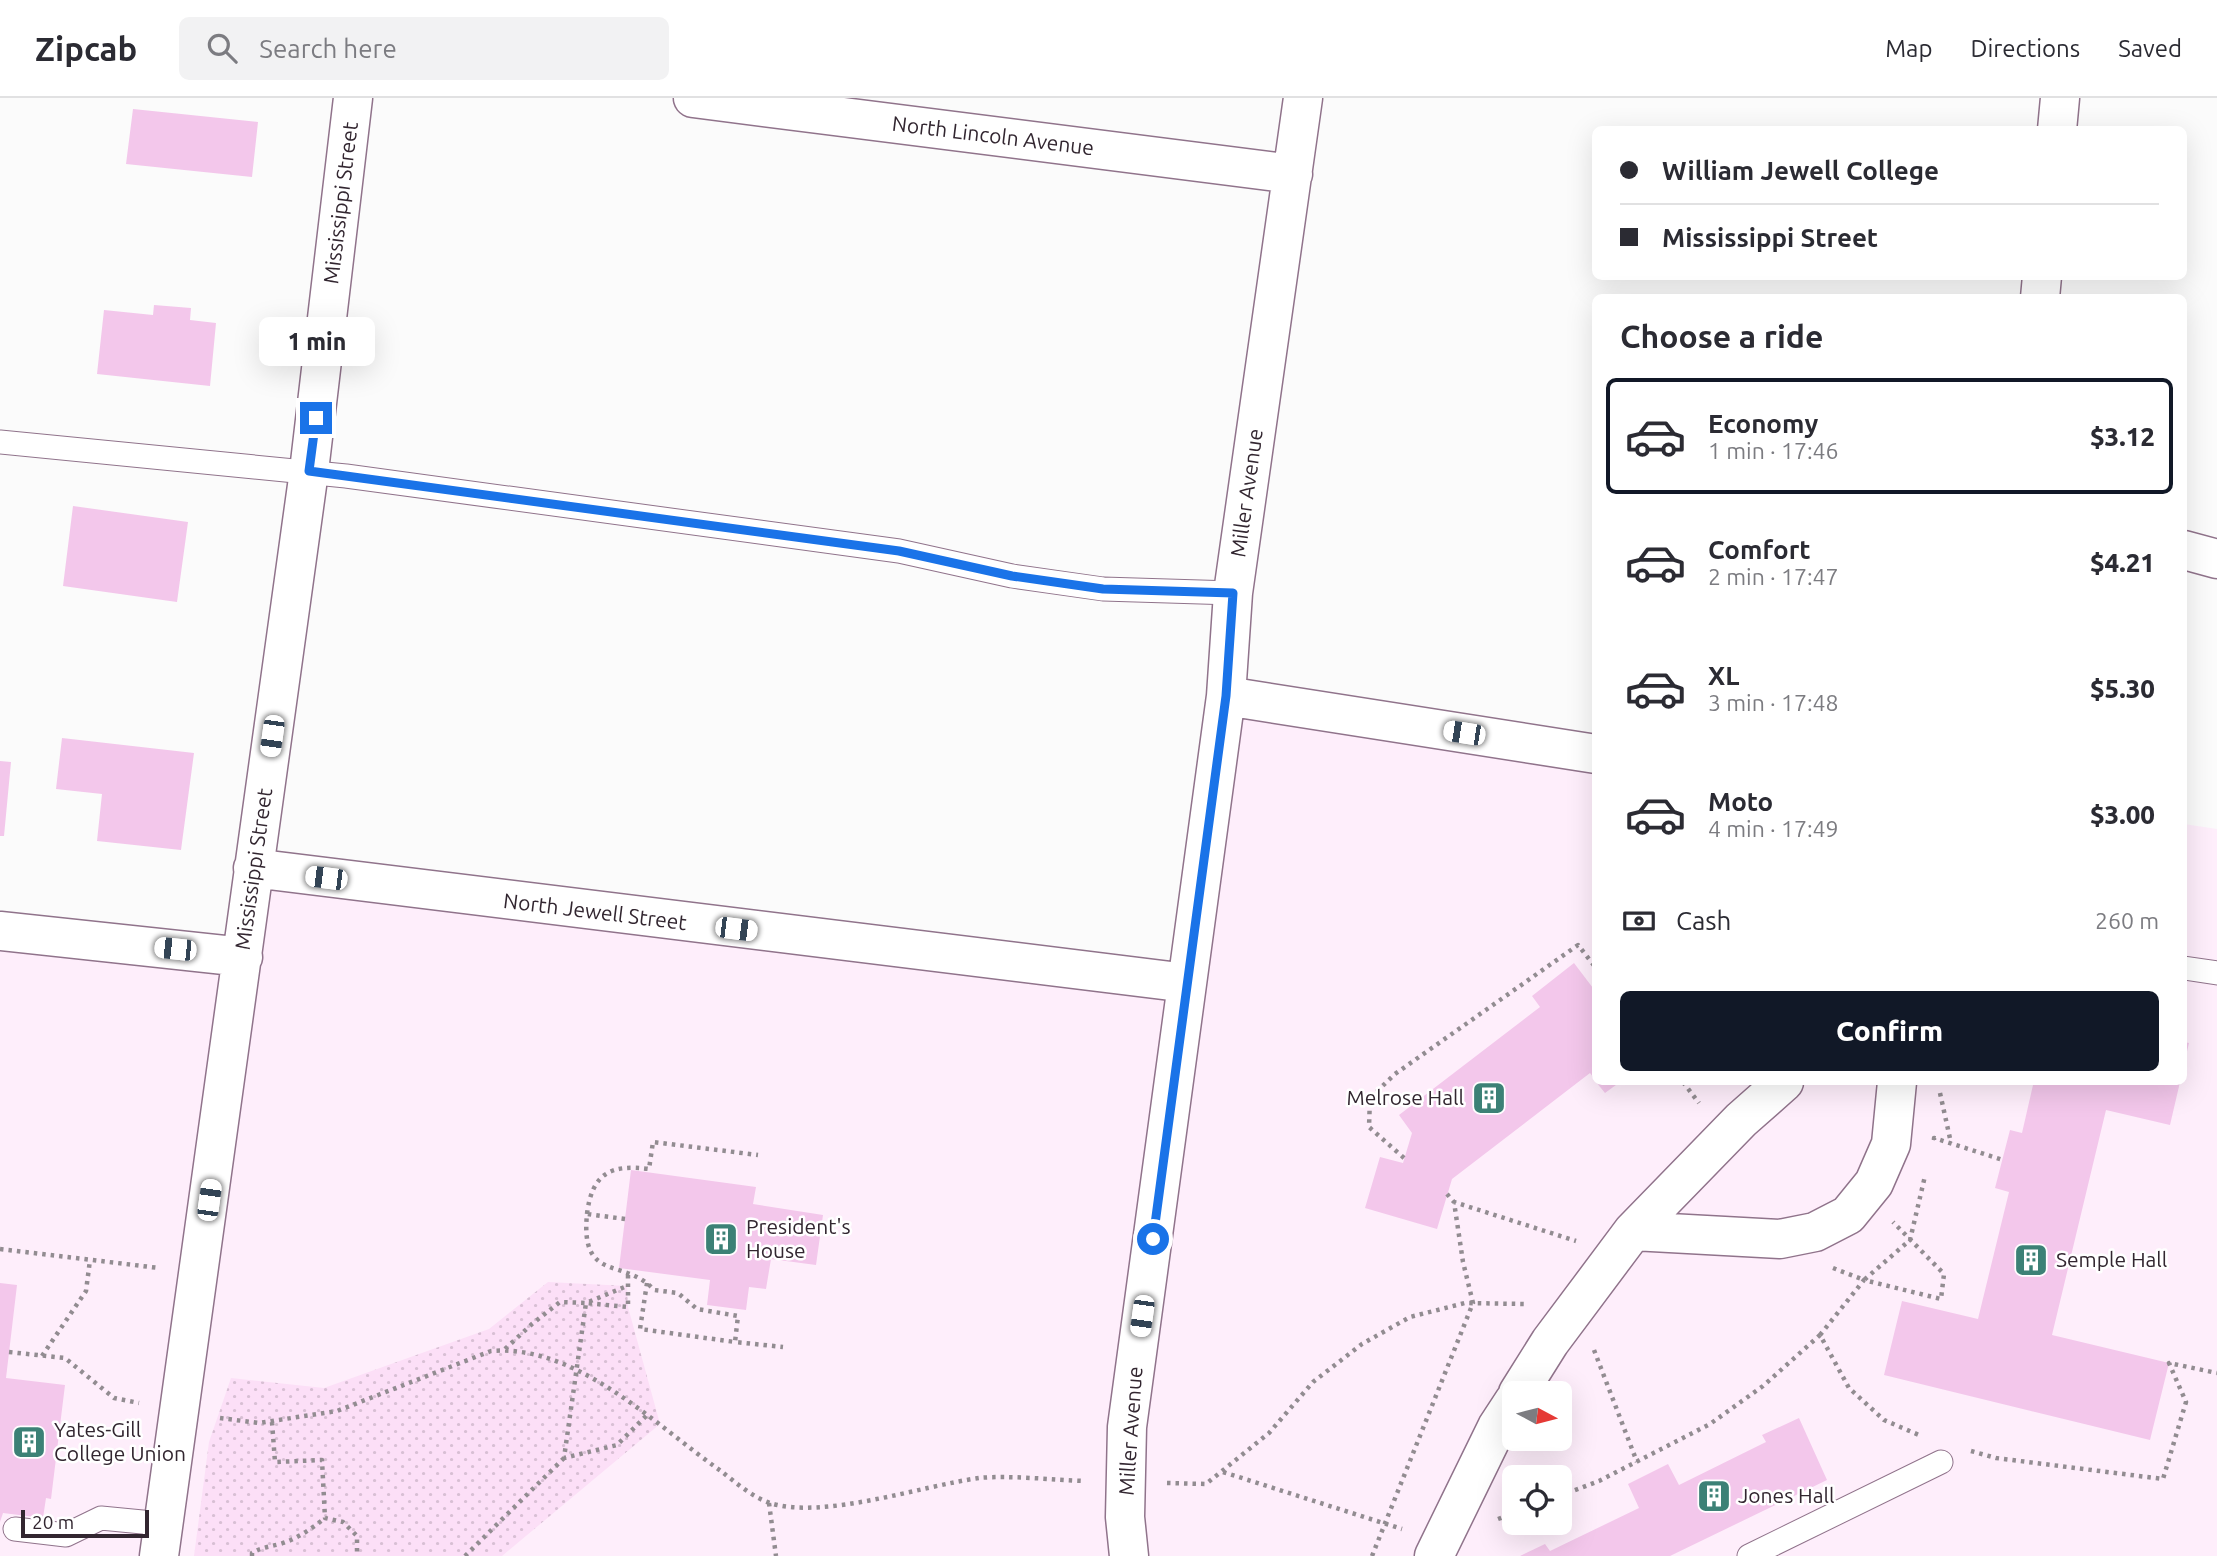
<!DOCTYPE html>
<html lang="en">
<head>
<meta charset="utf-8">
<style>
  body { margin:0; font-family:Ubuntu,sans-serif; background:#f2f2f3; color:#2b2b33; height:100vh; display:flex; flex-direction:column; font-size:26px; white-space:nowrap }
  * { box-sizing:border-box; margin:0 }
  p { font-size:23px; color:#7c7c81 }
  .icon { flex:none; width:38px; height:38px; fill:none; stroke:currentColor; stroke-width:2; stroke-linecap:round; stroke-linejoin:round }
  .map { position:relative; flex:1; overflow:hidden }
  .details { position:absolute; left:1592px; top:196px; width:595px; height:791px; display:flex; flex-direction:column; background:#fff; border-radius:10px; box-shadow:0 7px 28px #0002 }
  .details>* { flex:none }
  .hud { position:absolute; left:1592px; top:28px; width:595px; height:154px; border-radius:10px; box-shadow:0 7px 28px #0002; display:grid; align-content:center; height:154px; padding:0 28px; background:#fff }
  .needle { width:46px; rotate:97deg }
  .fabs { position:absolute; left:1502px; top:1283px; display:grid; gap:14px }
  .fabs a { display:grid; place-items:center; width:70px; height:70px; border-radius:10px; background:#fff; box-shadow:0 7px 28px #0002; font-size:35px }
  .scale { position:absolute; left:21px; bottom:18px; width:128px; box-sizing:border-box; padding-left:7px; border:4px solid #322630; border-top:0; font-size:19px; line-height:24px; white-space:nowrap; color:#322630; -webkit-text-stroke:5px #fff; paint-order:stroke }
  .end { position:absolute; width:32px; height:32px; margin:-16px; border:9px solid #1a73e8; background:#fff; box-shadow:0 0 0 4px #fff }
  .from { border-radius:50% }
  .bubble { position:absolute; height:49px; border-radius:10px; background:#fff; box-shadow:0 7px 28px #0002; font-size:23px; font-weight:800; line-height:49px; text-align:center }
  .car { position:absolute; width:21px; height:42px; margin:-21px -10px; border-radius:9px; box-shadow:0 0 5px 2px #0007; background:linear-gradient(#fff 24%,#345 0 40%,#fff 0 76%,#345 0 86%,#fff 0) }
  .hud b { display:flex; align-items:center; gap:24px; height:66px; font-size:26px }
  .hud b+b { border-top:2px solid #e1e1e2 }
  .hud i { width:18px; height:18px; background:#2b2b33 }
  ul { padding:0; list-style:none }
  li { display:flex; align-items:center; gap:21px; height:116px; margin:0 14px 10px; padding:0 14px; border:4px solid transparent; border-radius:10px }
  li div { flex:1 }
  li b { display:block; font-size:26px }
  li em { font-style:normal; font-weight:800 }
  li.selected { border-color:#111827 }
  li>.icon { width:63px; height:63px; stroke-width:1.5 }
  h2 { padding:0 28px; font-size:32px; line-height:84px }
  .pay { display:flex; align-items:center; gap:18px; height:77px; padding:0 28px; font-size:26px }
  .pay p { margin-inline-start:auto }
  .primary-button { display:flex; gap:14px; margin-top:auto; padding:14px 28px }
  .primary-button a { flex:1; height:80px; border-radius:10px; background:#111827; color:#fff; font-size:28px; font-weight:800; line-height:80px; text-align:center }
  header { display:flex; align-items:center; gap:42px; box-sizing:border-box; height:98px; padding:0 35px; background:#fff; border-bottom:2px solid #e1e1e2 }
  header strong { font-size:33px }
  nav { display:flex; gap:38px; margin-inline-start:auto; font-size:24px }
  .search { width:490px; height:63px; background:#f2f2f3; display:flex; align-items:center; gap:18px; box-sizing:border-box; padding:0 24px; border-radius:10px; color:#7c7c81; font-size:26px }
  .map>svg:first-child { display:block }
</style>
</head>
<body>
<header>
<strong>Zipcab</strong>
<div class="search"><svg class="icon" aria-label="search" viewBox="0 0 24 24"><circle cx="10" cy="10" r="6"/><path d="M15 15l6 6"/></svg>Search here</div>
<nav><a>Map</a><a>Directions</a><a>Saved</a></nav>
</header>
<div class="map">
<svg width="2217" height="1458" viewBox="0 0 2217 1458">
  <defs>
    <pattern id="park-dots" width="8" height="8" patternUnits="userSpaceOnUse" patternTransform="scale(1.75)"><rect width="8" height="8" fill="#fcdff7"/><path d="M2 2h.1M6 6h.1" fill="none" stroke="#d8bfd4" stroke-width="1.8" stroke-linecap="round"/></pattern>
  </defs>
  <rect width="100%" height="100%" fill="#fbfbfb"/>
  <!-- built -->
  <path fill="#feeefb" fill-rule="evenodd" d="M1226 598 1596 648V984H2184V726L2217 731V1458H0V832L242 858 253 770 1187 885ZM1514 1295H1559V1340H1514ZM1514 1379H1559V1424H1514Z"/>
  <!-- park -->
  <path fill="url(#park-dots)" d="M548 1184 627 1188 628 1209 660 1326 502 1458H194L209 1344 231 1280 324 1290 489 1231Z"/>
  <!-- building -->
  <path fill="#f3c7eb" d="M133 11 258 24 252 79 126 66Z
    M154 207 191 210 190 222 216 225 210 288 97 276 104 212 153 217Z
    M73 408 188 424 177 504 63 488Z
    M62 640 194 655 181 752 97 743 102 696 56 691Z
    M0 663 11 664 4 738H0Z
    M1574 865 1596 894V983L1590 975 1452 1081 1437 1131 1365 1110 1380 1059 1403 1065 1412 1035 1399 1017 1540 909 1532 898Z
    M2184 944 2189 945 2185 962H2184Z
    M1596 984H1620L1605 995Z
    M2022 984H2180L2170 1027 2106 1012 2052 1237 2169 1265 2150 1342 1884 1277 1902 1203 1978 1221 2009 1094 1995 1090 2010 1032 2022 1035 2033 987Z
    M631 1072 756 1089 753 1106 823 1117 816 1167 771 1161 766 1191 749 1189 746 1212 707 1207 710 1182 619 1170Z
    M0 1185 17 1187 6 1280 65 1287 51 1401 46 1400 43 1420 3 1415 0 1424Z
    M1799 1320 1827 1382 1670 1458H1520L1545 1446 1550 1453 1639 1410 1628 1386 1668 1366 1679 1387 1766 1344 1762 1337Z"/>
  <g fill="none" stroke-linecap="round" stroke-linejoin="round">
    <!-- lane casing -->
    <g stroke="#90738b" stroke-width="25">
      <path id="lane" d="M0 344 346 378 899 453 1012 478 1103 491 1233 495
        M2184 870 2217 875
        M15 1431 66 1437 101 1420 163 1426
        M1749 1458 1941 1364"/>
    </g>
    <!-- street casing -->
    <g stroke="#90738b" stroke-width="41">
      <path id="street" d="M693 0 1293 76
        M2057 32 2060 0
        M2040 200 2042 178
        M2184 452 2217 461
        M1226 598 1596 656
        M253 770 1187 885
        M0 833 243 859
        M1633 1133 1780 1141 1815 1134 1848 1117 1874 1085 1891 1046 1897 984
        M1518 1295 1550 1244 1633 1133 1741 1022 1784 984
        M159 1458 309 373 353 0
        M1129 1458 1125 1419 1127 1329 1226 598 1233 495 1303 0
        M1434 1458 1497 1329 1514 1303"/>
    </g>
    <!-- path -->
    <path stroke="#928c91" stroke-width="4.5" stroke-dasharray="3.5 5" stroke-linecap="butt" d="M1683 984 1699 1005
      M1940 995 1951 1045
      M1934 1042V1040L2003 1062
      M1404 1060 1369 1029 1370 1000 1395 976 1578 847 1596 870
      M1447 1096 1454 1104
      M587 1116C592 1075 611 1066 649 1071L653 1044 758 1057
      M625 1121 587 1116C580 1186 625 1159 654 1192L678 1195 697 1211 738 1218 735 1244 783 1249
      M0 1151 159 1170
      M1833 1170 1864 1182 1910 1142 1925 1078
      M628 1177V1209L586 1205 564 1360 617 1347 647 1317
      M647 1185 640 1231 735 1244
      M1820 1237 1864 1182 1941 1201 1944 1176 1893 1124
      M505 1251 532 1226 560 1204 586 1205 627 1188
      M1594 1252 1637 1364
      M9 1254 65 1260 114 1300 139 1305
      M42 1258 86 1193 90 1162
      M220 1320 259 1325 337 1313 491 1253C577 1246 655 1327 721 1373 735 1384 752 1399 770 1405 823 1422 921 1388 979 1380 1009 1377 1054 1382 1085 1383
      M272 1324 275 1364 322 1362 325 1420 343 1424 357 1438V1458
      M1971 1353 1996 1360 2163 1381 2186 1304 2169 1265 2217 1275
      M1223 1374 1402 1431
      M1167 1385 1206 1386 1269 1335 1313 1284 1362 1246 1410 1219 1465 1205 1526 1206
      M1559 1398 1599 1383 1710 1326 1763 1288 1820 1237 1849 1290 1884 1322 1919 1337
      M769 1405 776 1458
      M1498 1421 1514 1415
      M252 1458V1455C262 1449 269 1449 280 1446 297 1441 311 1431 325 1420
      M465 1458 564 1360
      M1372 1458 1473 1205 1463 1164 1454 1104 1576 1143"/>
    <!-- lane -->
    <use href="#lane" stroke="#fff" stroke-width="23"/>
    <!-- street -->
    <use href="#street" stroke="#fff" stroke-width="38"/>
  </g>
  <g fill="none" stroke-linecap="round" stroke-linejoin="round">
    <!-- route -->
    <path stroke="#1a73e8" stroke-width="9" d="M316 320 309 373 899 453 1012 478 1103 491 1233 495 1226 598 1153 1141"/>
  </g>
  <!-- icons -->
  <defs>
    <g id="building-square" transform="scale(1.75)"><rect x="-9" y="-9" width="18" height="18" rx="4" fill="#3c8176" stroke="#fff"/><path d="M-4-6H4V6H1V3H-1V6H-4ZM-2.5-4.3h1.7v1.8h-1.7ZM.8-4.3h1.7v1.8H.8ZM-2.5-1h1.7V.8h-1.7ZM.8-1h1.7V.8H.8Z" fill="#fff"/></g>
  </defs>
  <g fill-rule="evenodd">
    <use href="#building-square" x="1489" y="1000"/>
    <use href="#building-square" x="721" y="1141"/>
    <use href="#building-square" x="2031" y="1162"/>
    <use href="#building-square" x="29" y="1344"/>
    <use href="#building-square" x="1714" y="1398"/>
  </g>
  <g text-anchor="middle" stroke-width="5" stroke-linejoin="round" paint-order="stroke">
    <!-- street labels -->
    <g font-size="21" fill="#322630" stroke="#fff">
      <text transform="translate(993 38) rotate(7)" y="7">North Lincoln Avenue</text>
      <text transform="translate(341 105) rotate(-83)" y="7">Mississippi Street</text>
      <text transform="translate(1247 395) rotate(-82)" y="7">Miller Avenue</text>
      <text transform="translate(254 771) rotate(-82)" y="7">Mississippi Street</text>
      <text transform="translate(595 814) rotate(7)" y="7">North Jewell Street</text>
      <text transform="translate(1131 1333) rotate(-86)" y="7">Miller Avenue</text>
    </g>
    <!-- poi labels -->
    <g font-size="21" fill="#322630" stroke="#fff" text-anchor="start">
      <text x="1464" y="1007" text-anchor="end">Melrose Hall</text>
      <text x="746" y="1136">President's<tspan x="746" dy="24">House</tspan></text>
      <text x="2056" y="1169">Semple Hall</text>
      <text x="54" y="1339">Yates-Gill<tspan x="54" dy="24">College Union</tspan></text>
      <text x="1738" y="1405">Jones Hall</text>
    </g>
  </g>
</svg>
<div class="fabs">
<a><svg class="needle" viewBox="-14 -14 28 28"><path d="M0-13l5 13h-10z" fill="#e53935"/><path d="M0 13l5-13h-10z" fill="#7c7c81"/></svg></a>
<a><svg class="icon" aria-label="locate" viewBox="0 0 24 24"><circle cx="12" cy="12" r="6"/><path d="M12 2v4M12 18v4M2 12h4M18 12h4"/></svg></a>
</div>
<div class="scale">20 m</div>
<i class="end from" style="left:1153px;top:1141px"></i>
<i class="end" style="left:316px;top:320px"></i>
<div class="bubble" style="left:259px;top:219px;width:116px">1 min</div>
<i class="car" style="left:1464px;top:635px;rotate:279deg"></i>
<i class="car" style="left:272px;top:638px;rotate:188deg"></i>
<i class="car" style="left:326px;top:780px;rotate:277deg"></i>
<i class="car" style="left:736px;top:831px;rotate:97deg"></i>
<i class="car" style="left:175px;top:851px;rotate:276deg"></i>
<i class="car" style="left:209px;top:1102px;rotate:8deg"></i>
<i class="car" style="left:1142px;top:1218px;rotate:188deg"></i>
<div class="hud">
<b><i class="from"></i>William Jewell College</b>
<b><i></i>Mississippi Street</b>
</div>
<section class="details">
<h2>Choose a ride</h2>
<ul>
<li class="selected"><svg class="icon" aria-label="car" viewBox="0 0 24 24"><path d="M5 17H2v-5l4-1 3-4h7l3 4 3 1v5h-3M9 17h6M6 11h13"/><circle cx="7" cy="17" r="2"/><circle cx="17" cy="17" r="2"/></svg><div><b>Economy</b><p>1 min · 17:46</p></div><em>$3.12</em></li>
<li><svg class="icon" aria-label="car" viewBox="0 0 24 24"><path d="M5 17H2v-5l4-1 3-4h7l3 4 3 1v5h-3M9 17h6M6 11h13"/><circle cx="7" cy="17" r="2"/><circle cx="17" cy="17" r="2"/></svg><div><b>Comfort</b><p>2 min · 17:47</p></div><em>$4.21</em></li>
<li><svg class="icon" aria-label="car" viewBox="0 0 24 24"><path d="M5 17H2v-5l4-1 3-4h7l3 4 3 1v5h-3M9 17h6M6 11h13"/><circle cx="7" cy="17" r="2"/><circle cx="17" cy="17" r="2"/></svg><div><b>XL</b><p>3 min · 17:48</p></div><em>$5.30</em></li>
<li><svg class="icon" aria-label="car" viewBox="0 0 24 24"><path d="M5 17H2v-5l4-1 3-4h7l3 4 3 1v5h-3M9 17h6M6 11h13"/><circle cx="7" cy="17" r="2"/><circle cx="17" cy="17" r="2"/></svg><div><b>Moto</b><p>4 min · 17:49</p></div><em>$3.00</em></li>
</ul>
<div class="pay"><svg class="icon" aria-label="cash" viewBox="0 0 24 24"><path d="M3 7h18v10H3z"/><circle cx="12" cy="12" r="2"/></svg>Cash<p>260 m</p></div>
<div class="primary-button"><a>Confirm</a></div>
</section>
</div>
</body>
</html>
